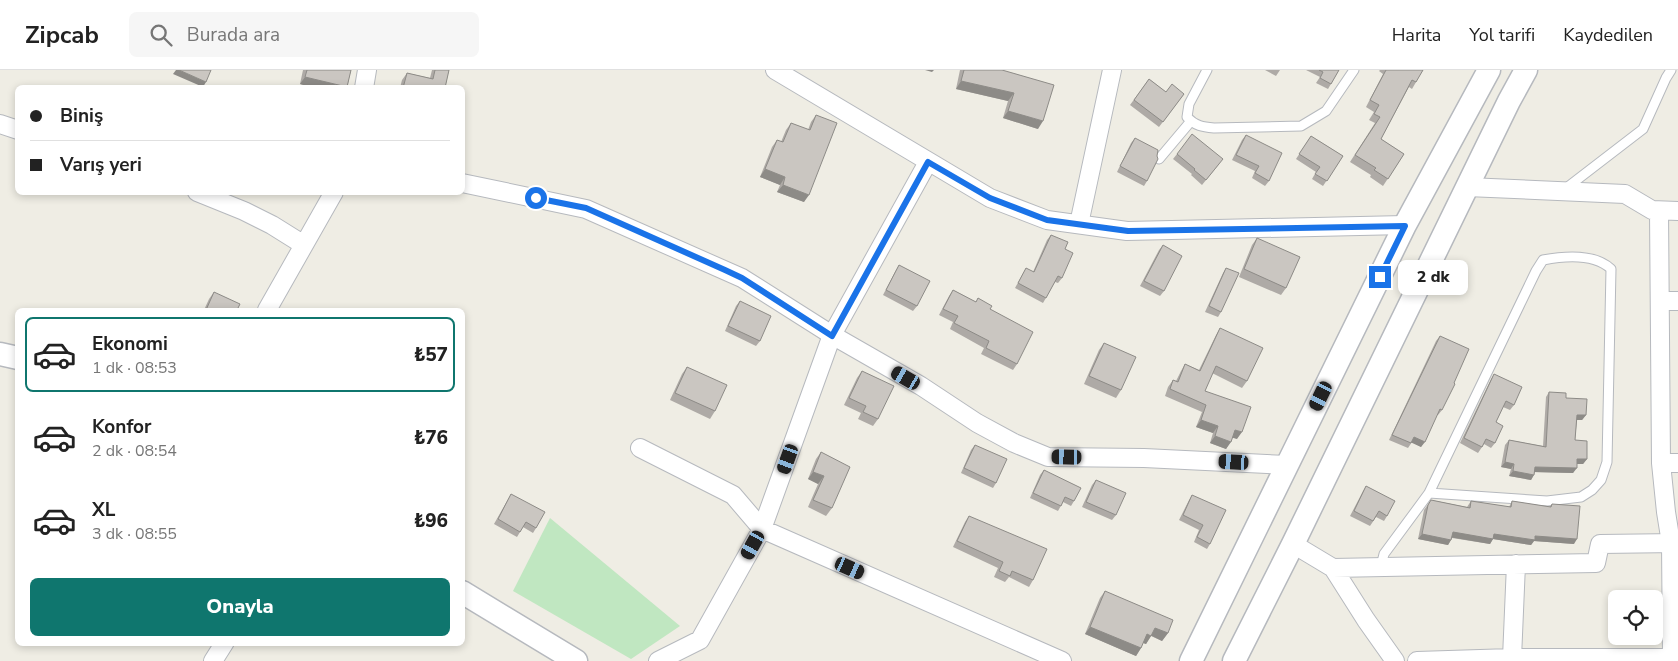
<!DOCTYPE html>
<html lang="tr">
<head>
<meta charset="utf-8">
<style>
  body { margin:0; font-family:"Nunito Sans",sans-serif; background:#f6f6f6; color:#222; height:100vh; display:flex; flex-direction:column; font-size:19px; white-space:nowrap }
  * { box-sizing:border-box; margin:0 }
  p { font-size:16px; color:#767676 }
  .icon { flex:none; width:28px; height:28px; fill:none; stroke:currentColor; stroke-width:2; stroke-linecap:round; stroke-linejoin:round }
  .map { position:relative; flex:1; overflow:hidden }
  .side { position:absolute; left:15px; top:238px; width:450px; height:338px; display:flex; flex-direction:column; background:#fff; border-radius:8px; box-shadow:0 2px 8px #0003 }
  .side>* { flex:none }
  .banner { position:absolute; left:15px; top:15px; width:450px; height:110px; border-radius:8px; box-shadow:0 2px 8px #0003; display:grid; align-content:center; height:110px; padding:0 15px; background:#fff }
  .buttons { position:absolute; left:1608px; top:520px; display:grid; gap:10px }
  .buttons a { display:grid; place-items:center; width:55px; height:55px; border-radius:8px; background:#fff; box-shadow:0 2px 8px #0003; font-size:25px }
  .end { position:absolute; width:22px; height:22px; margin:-11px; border:6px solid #1a73e8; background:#fff; box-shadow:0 0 0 2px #fff }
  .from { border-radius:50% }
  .bubble { position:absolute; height:35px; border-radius:8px; background:#fff; box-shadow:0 2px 8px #0003; font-size:16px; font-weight:800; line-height:35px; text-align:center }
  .car { position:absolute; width:15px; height:30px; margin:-15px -8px; border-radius:6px; box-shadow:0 0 4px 1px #0007; background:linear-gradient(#222 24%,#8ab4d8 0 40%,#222 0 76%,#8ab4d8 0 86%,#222 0) }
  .banner b { display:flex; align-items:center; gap:18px; height:48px; font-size:19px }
  .banner b+b { border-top:1px solid #e0e0e0 }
  .banner i { width:12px; height:12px; background:#222 }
  ul { padding:9px 0 0; list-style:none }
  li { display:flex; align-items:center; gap:15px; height:75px; margin:0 10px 8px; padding:0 5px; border:2px solid transparent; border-radius:8px }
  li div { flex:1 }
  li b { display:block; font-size:19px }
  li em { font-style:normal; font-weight:800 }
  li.selected { border-color:#0f766e }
  li>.icon { width:45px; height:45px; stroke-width:1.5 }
  .action { display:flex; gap:10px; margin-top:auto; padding:10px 15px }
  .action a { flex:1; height:58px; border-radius:8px; background:#0f766e; color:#fff; font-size:20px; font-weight:800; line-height:58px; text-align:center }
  header { display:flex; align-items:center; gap:30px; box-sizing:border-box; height:70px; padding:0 25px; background:#fff; border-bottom:1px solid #e0e0e0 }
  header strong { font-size:24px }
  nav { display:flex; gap:28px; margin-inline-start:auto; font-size:18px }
  .search { width:350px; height:45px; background:#f6f6f6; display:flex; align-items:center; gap:12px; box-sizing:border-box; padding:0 18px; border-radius:8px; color:#767676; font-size:19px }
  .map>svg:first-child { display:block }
</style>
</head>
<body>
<header>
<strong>Zipcab</strong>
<div class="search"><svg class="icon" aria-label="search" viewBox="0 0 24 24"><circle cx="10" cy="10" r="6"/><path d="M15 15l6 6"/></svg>Burada ara</div>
<nav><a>Harita</a><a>Yol tarifi</a><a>Kaydedilen</a></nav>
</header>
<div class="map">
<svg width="1678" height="591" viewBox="0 0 1678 591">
  <rect width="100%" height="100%" fill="#efede4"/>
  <!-- green -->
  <path fill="#c0e7c1" d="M550 448 680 556 631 589 513 521Z"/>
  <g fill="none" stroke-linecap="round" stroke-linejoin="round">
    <!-- service casing -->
    <g stroke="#b6b9be" stroke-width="11">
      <path id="service" d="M1207 0 1189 34 1187 47C1195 56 1203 57 1214 58L1301 56 1326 41 1354 0
        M1159 89 1191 51
        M1565 119 1643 59 1666 8 1671 0
        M1381 496 1384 484 1429 423 1536 201 1543 190C1564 186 1594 183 1611 199L1607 392 1601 410 1592 420 1581 427 1547 431 1429 423"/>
    </g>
    <!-- minor casing -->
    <g stroke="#b6b9be" stroke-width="20">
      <path id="minor" d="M775 0 990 128 1047 150 1127 161 1405 155
        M364 18 367 0
        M0 54 18 60
        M462 113 586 139 742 208 832 265 921 316 977 353 1014 373 1048 387 1144 388 1287 395
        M1467 117 1625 124 1652 140 1678 141
        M197 122 244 141 272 155 304 175
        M1659 141 1661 393
        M1079 154 1112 0
        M1660 231H1678
        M267 240 334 122
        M640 378 733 425 762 459 1062 591
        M1293 474 1333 498 1366 550 1395 591
        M1333 498 1596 493 1600 474 1678 473
        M1512 588 1516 494
        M1672 588 1671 473 1666 442 1661 393H1678
        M213 591 225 572
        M658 591 700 570 762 459 832 265 928 92
        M1417 591 1512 588H1678"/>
    </g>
    <!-- tertiary casing -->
    <g stroke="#b6b9be" stroke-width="25">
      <path id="tertiary" d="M0 284 18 288
        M462 522 576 591
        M1191 591 1405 155 1489 0
        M1234 591 1293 474 1509 31 1526 0"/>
    </g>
    <!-- service -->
    <use href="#service" stroke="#fff" stroke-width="9"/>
    <!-- minor -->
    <use href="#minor" stroke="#fff" stroke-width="18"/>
    <!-- tertiary -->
    <use href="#tertiary" stroke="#fff" stroke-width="22"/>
  </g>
  <!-- wall -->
  <path fill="#aeaaa6" d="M303 0H351L347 18H314L300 14Z
    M432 0H449L445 18H400L402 10 407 3 430 8Z
    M960 0H1002L1038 59 1003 48 1008 31 956 19Z
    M1265 0H1280L1276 6Z
    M1306 0H1339L1328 19 1316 13 1320 7Z
    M1380 0H1423L1412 19 1409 17 1381 69 1404 84 1383 116 1370 107 1371 105 1350 92 1375 53 1369 50 1374 42 1366 37 1383 4 1379 1Z
    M1149 9 1166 22 1184 24 1159 57 1130 35Z
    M816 45 804 132 777 122 780 115 760 107 772 77 777 70 781 72 786 60 791 53 808 60 811 52Z
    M1246 65 1269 111 1265 116 1252 108 1255 101 1232 90 1242 70Z
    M1311 66 1343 86 1323 116 1312 109 1316 102 1296 89Z
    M1135 68 1147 111 1144 116 1117 102 1131 73Z
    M1177 84 1219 94 1202 115 1191 105 1192 104 1173 89Z
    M1051 165 1065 179 1062 208 1058 213 1055 212 1043 233 1015 218 1026 198 1033 202 1047 170Z
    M1257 168 1286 218 1281 225 1239 207 1252 175Z
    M1163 175 1164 221 1160 226 1140 216 1159 180Z
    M899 195 917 236 913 241 883 225 896 200Z
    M1226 198 1221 242 1218 247 1205 242 1223 203Z
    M953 220 976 232 978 228 990 239 1017 294 1013 300 981 284 984 278 950 259 953 252 939 245 949 226Z
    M214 222 237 240H204L209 229Z
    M740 231 760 271 756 276 725 261 736 236Z
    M1220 258 1247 311 1242 318 1212 303 1205 321 1237 369 1233 367 1226 379 1210 373 1213 363 1196 357 1202 342 1165 326 1168 317 1173 310 1176 311 1181 301 1185 294 1199 300 1216 265Z
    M1440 266 1442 340 1438 345 1437 344 1421 377 1412 372 1408 378 1389 370 1436 271Z
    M1104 273 1121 320 1116 328 1084 314 1099 280Z
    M687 297 715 341 710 349 670 330 682 304Z
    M862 301 878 349 873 356 858 349 861 343 844 335 857 308Z
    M1494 304 1514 335 1510 340 1503 337 1496 352 1495 373 1491 378 1484 374 1478 383 1460 373 1491 309Z
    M1549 322 1566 328 1586 345 1582 350H1577L1575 370 1587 389 1583 394H1577L1573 403 1535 402 1531 410 1509 406 1511 399 1501 397 1505 375 1509 370 1543 376 1546 327Z
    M975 375 996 413 993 418 961 403 971 380Z
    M821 382 832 438 826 446 808 437 818 414 808 409 816 389Z
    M1044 400 1074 431 1071 436 1063 432 1058 441 1030 428 1040 405Z
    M1096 410 1116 445 1112 450 1082 437 1092 415Z
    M1366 416 1387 446 1384 451 1376 447 1370 456 1350 446 1363 421Z
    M511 424 536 458 533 463 523 457 517 467 494 454Z
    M1192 425 1210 474 1207 479 1194 472 1199 460 1179 450 1189 430Z
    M1431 430 1467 437 1471 431 1509 437 1512 431 1549 437 1552 434 1574 474 1534 471 1531 475 1493 469 1490 474 1452 468 1448 475 1418 469 1424 440Z
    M969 446 1033 510 1029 517 1009 507 1005 512 994 507 998 498 953 477 965 452Z
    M1105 521 1168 563 1162 571 1151 566 1146 574 1143 573 1141 578 1136 586 1085 564 1100 528Z"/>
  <!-- shaded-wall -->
  <path fill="#8d8b87" d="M176 0H179L206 12 203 17 173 4Z
    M925 0H934L932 2Z
    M305 7 347 17V18H314L300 14Z
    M961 11 1014 23 1008 31 956 19Z
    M1008 41 1043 51 1038 59 1003 48Z
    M765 99 785 107 780 115 760 107Z
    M783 115 809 125 804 132 777 122Z
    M1577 345H1586L1582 350H1573Z
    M1201 350 1218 356 1213 363 1196 357Z
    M1235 360 1242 362 1237 369 1230 367Z
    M1215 366 1231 372 1226 379 1210 373Z
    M1414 367 1425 372 1421 377 1410 372Z
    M1577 389H1587L1583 394H1574Z
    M1505 392 1514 394 1511 399 1501 397Z
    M1535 397 1577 398 1573 403 1532 402Z
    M1513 401 1534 405 1531 410 1509 406Z
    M813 402 824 406 818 414 808 409Z
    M1453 462 1535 466 1577 469 1574 474 1534 471 1531 475 1493 469 1490 474 1449 467Z
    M1422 464 1451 470 1448 475 1418 469Z
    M1090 557 1141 578 1136 586 1085 564Z
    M1155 558 1168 563 1162 571 1150 565Z
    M1147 564 1151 566 1146 574 1141 572Z"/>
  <!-- building -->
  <path fill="#cac6c1" stroke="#8d8b87" d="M179 0H211L206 12Z
    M307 0H351L347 17 305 7Z
    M435 0H449L445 18H403L407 3 433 9Z
    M964 0H1002L1054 15 1043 51 1008 41 1014 23 961 11Z
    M1319 0H1339L1331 14 1320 8 1323 2Z
    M1386 0H1423L1416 12 1412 10 1381 69 1404 84 1388 109 1374 100 1376 98 1355 85 1380 47 1374 44 1379 35 1370 30Z
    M1149 9 1166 22 1172 14 1184 24 1163 52 1134 30Z
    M816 45 837 53 809 125 783 115 785 107 765 99 777 70 783 72 791 53 810 60Z
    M1192 64 1223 89 1206 110 1194 100 1195 99 1177 84Z
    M1246 65 1282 83 1269 111 1255 103 1259 96 1236 85Z
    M1311 66 1343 86 1327 111 1315 104 1320 97 1299 84Z
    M1135 68 1158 80 1157 86 1158 89 1147 111 1120 96Z
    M1051 165 1068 172 1065 179 1073 183 1062 208 1058 206 1046 228 1018 213 1026 198 1034 202Z
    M1257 168 1300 187 1286 218 1244 199Z
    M1163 175 1182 186 1164 221 1144 211Z
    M899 195 930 211 917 236 886 220Z
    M1226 198 1239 203 1221 242 1209 236Z
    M953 220 976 232 978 228 992 236 990 239 1033 262 1017 294 986 278 989 271 954 253 958 246 943 239Z
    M214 222 240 234 237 240H206Z
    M740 231 771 246 760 271 728 256Z
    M1220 258 1263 278 1247 311 1216 296 1205 321 1251 337 1242 362 1235 360 1231 372 1215 366 1218 356 1201 350 1206 335 1170 319 1173 310 1178 312 1185 294 1200 301Z
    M1440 266 1469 279 1454 313 1455 314 1442 340 1440 339 1425 372 1414 367 1411 373 1392 365Z
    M1104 273 1136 287 1121 320 1089 306Z
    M687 297 727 315 715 341 675 323Z
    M862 301 894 316 878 349 863 342 866 336 849 328Z
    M1494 304 1522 317 1514 335 1506 331 1496 352 1503 356 1495 373 1486 369 1482 377 1464 368Z
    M1549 322 1566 323V328L1587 329 1586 345H1577L1575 370 1587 371V389H1577V398L1535 397 1534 405 1513 401 1514 394 1505 392 1509 370 1546 377Z
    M975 375 1007 389 996 413 964 398Z
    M821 382 850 397 832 438 813 430 824 406 813 402Z
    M1044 400 1081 418 1074 431 1065 427 1061 436 1033 423Z
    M1096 410 1126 423 1116 445 1086 432Z
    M1366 416 1395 431 1387 446 1379 441 1373 451 1354 441Z
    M511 424 545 442 536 458 526 452 520 462 498 449Z
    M1192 425 1226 440 1210 474 1197 467 1203 455 1183 445Z
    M1431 430 1470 438 1471 431 1511 437 1512 431 1551 437 1552 434 1580 436 1577 469 1535 466V470L1494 464 1493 469 1453 462 1451 470 1422 464 1428 435Z
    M969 446 1047 479 1033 510 1012 501 1010 506 999 501 1003 492 957 471Z
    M1105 521 1173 550 1168 563 1155 558 1151 566 1147 564 1141 578 1090 557Z"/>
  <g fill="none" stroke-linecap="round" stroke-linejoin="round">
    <!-- route -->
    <path stroke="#1a73e8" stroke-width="6" d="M536 128 586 138 725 200 742 208 832 266 928 92 990 128 1047 150 1128 161 1405 156 1380 207"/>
  </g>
</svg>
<div class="buttons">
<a><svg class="icon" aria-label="locate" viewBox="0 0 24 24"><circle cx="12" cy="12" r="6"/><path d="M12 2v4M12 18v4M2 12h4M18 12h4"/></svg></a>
</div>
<i class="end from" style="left:536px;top:128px"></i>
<i class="end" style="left:1380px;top:207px"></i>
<div class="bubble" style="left:1398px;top:190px;width:70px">2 dk</div>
<i class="car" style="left:906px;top:308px;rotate:300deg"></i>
<i class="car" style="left:1321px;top:326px;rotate:206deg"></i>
<i class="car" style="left:1067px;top:387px;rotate:271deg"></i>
<i class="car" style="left:788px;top:389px;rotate:200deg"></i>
<i class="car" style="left:1234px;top:392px;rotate:273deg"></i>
<i class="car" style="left:753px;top:475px;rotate:209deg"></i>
<i class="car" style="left:850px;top:498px;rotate:114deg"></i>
<div class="banner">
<b><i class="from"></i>Biniş</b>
<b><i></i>Varış yeri</b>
</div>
<section class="side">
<ul>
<li class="selected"><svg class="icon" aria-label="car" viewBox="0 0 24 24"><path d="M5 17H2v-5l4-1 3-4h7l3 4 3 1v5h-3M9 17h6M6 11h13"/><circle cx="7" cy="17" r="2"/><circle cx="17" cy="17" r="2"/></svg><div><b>Ekonomi</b><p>1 dk · 08:53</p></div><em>₺57</em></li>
<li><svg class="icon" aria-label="car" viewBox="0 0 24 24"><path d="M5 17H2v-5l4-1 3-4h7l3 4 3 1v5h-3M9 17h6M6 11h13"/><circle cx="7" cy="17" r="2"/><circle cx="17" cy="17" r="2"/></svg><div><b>Konfor</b><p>2 dk · 08:54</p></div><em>₺76</em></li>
<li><svg class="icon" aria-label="car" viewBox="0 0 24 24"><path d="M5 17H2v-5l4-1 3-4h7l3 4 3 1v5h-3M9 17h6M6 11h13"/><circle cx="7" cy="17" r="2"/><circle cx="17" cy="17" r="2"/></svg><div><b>XL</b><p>3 dk · 08:55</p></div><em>₺96</em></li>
</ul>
<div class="action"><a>Onayla</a></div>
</section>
</div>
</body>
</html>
